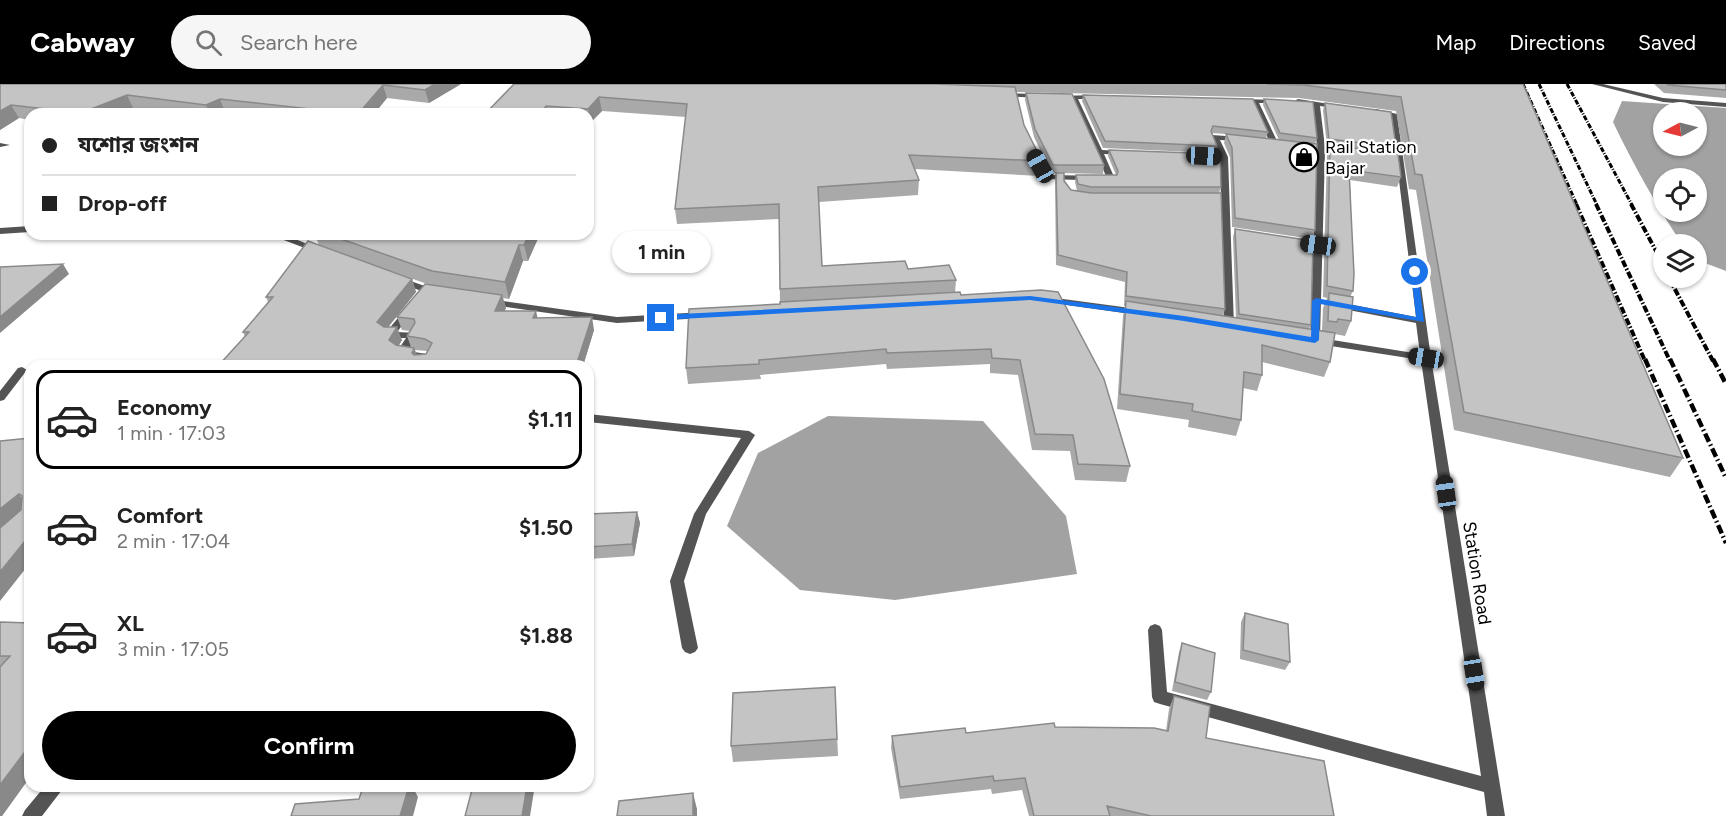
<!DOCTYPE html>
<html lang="en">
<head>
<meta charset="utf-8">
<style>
  body { margin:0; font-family:Figtree,"Noto Sans Bengali",sans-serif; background:#f6f6f6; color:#222; height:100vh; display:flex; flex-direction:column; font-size:22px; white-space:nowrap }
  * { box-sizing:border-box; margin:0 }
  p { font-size:20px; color:#767676 }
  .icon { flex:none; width:33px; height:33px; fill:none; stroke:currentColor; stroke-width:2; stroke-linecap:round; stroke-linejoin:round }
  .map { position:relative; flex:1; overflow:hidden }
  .details { position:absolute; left:24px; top:276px; width:570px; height:432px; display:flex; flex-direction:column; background:#fff; border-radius:18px; box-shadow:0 2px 4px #0004 }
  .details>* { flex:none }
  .banner { position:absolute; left:24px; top:24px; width:570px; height:132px; border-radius:18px; box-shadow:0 2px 4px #0004; display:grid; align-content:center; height:132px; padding:0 18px; background:#fff }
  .needle { width:39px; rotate:263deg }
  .tools { position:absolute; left:1653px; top:18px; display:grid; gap:12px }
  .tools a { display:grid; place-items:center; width:54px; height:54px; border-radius:50%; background:#fff; box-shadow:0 2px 4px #0004; font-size:30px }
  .end { position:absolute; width:27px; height:27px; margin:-14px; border:8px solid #1a73e8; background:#fff; box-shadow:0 0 0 3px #fff }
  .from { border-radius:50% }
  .bubble { position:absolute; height:42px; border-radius:21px; background:#fff; box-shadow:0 2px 4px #0004; font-size:20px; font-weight:700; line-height:42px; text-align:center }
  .car { position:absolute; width:18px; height:36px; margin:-18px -9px; border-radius:8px; box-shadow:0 0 4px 2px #0007; background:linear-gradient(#222 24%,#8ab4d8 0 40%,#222 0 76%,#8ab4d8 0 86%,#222 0) }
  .banner b { display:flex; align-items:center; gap:21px; height:57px; font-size:22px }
  .banner b+b { border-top:2px solid #e0e0e0 }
  .banner i { width:15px; height:15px; background:#222 }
  ul { padding:10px 0 0; list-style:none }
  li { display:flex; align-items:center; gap:18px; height:99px; margin:0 12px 9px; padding:0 6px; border:3px solid transparent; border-radius:18px }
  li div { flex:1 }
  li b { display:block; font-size:22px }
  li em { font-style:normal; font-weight:700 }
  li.selected { border-color:#000 }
  li>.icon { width:54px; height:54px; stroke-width:1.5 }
  .primary-button { display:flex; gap:12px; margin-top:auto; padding:12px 18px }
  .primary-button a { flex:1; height:69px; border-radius:36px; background:#000; color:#fff; font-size:24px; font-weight:700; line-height:69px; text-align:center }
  header { display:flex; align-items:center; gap:36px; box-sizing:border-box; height:84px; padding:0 30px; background:#000; color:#fff }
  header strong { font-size:28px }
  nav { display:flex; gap:33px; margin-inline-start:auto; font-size:21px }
  .search { width:420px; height:54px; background:#f6f6f6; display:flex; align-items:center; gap:15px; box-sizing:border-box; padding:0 21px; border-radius:33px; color:#767676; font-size:22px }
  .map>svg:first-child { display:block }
</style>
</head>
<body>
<header>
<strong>Cabway</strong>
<div class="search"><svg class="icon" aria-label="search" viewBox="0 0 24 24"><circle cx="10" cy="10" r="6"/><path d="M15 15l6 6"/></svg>Search here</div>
<nav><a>Map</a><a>Directions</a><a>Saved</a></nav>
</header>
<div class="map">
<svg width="1726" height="732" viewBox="0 0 1726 732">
  <rect width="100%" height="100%" fill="#fff"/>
  <!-- water -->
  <path fill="#a2a2a2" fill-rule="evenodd" d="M1622 17 1726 24V187L1697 176 1696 160H1682C1656 121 1633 80 1613 38ZM1664 28H1696V62H1664ZM1664 94H1696V128H1664Z
    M828 332 983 337 1066 432 1077 490 895 516 800 506 727 442 758 369Z"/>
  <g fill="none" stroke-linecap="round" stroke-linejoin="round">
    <!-- minor -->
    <path fill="#545454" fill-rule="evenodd" d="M1592 0H1603L1663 14 1726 19V23L1663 18Z
      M1001 9 1041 10 1044 12 1041 14 999 12 998 11Z
      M1056 12 1098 11 1101 13 1098 15H1078L1102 66 1122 67 1126 69 1122 71 1104 70 1115 95 1114 97 1047 95H1044L1034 79 1035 77H1041L1049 91 1106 92 1072 15 1056 14Z
      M1236 15 1280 16V18L1278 19H1259L1278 59 1277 61 1270 59 1252 18 1236 17Z
      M1298 15 1342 22 1343 23 1340 25 1320 22 1325 63 1345 66 1349 68 1345 70 1325 68 1320 254 1420 270 1416 239 1338 224 1333 221 1338 218 1416 233 1391 32 1373 27 1376 25 1397 30 1431 274 1505 732H1487L1484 708 1160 620 1154 618 1152 613 1148 546 1150 542 1155 540 1160 542 1162 546 1167 608 1481 692 1421 276 1318 260 1310 256 1317 67 1298 63 1302 61 1317 63 1313 21 1296 18V16Z
      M1212 51 1240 53 1244 55 1240 57 1220 56 1228 73 1234 242 1229 245 1224 242 1220 75H1206L1202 73 1206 71H1219L1211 53Z
      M0 59 10 61 0 63Z
      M30 142V148L0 150V144Z
      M258 150H283L322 166 318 169 281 155 262 153Z
      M399 193 439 207 441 209 436 212 396 198 394 196Z
      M1048 213 1138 225 1143 228 1138 231 1045 218V214Z
      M489 215 617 233 704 228 709 231 704 234 617 239 486 220 484 218Z
      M409 223 414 226 397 248 417 249 418 251 408 267 433 271 434 273 429 282H419L422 275 397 271 396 269 406 254H389L384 251 406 224Z
      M22 283 27 286 4 316 0 317V307L18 284Z
      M588 330 749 347 755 351 706 430 684 497 698 564 695 568 690 570 685 568 682 564 670 497 694 430 741 354 588 338Z
      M45 702H65L42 732H22L25 726Z"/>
    <!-- rail-far2 -->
    <path stroke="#000" stroke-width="3" stroke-dasharray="5 1.5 1 1.5" stroke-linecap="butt" d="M1523 0 1577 121
      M1539 0 1597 121
      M1567 0 1632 121"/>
    <!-- rail-far1 -->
    <path stroke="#000" stroke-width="4" stroke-dasharray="7 2 1.5 2" stroke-linecap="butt" d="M1576 120 1645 277
      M1596 120 1670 277
      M1631 120 1664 182
      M1669 194 1713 277"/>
    <!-- rail -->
    <path stroke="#000" stroke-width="4.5" stroke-dasharray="9 3 1.5 3" stroke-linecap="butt" d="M1645 275 1726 459
      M1670 275 1726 394
      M1713 275 1726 300"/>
  </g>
  <!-- wall -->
  <path fill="#a9a9a9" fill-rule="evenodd" d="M0 0H461L429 19 387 14 374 30H241L225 28 221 30H178L133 24 120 30H30V36L19 34 0 46Z
    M514 0H1523L1683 374 1670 393 1454 346 1416 106 1409 105 1396 27 1299 14 1016 8 1024 41 1043 79 1047 82 1045 96H1040V92L915 85 919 96 918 111 819 118 822 182 908 185 956 196 955 209 961 211 1130 382 1126 398 1075 396 1070 367 1032 366 1018 291 990 289V280L887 285 886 280 760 291 761 295 688 300 686 284 780 220 779 135 677 140 675 125 686 33 602 27 591 38H588V30H485Z
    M1654 0H1726V14L1664 9Z
    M1026 9 1104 81 1103 90 1060 89 1071 106 1077 107 1075 98 1076 91H1116L1108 72 1109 66 1221 103 1219 109 1225 225 1223 232 1236 234 1233 153 1235 145 1311 241 1309 245 1322 247 1323 224 1327 214 1323 213 1327 71 1330 62H1327L1323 26 1325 19 1396 63 1394 69 1401 93 1397 103 1350 96 1353 207 1350 213 1351 237 1345 252 1335 250 1330 278 1324 293 1262 278V291L1257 307 1243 304 1241 336 1236 352 1188 343 1189 336 1117 325 1123 232 1125 222H1124L1125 198 1056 181 1055 98 1056 89H1051L1034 53 1025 16Z
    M1083 11 1268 48 1266 54 1279 56 1263 21 1264 15 1317 54 1315 60V146L1312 155 1232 143 1230 73 1224 59 1226 50 1211 49 1217 62 1215 69 1103 64 1082 17Z
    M310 150H540L528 177H523L509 215 503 214 506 224 504 227 594 246 583 282H218L245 253 243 248 268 218 266 213 412 195 416 208 388 243 402 256 399 261 411 263 407 252 410 247 402 246 397 233 427 200 319 161 315 151ZM415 266 427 267 426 270 417 271Z
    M637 428 640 439 634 472 588 475V430Z
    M1245 529 1290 578 1285 586 1240 575 1241 538Z
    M0 538 30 539V693L2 732H0Z
    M1182 559 1211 608 1207 616 1172 607 1179 568Z
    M835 603 838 672 733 678 731 662Z
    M1174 612 1206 654 1334 732H1029L1022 706 992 710 991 705 900 715 891 664 892 652 966 649 1055 643 1166 647 1169 625Z"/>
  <!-- shaded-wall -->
  <path fill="#898989" d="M435 0H461L429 19 425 6Z
    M383 1 387 14 374 30H358Z
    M127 11 133 24 120 30 81 29Z
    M599 13 602 27 591 38 588 25Z
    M220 15 225 28 221 30H210L206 21Z
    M11 21 19 34 0 46V27Z
    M546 22 548 30H541Z
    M529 150H540L528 177 524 161Z
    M519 161 523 177 509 215 505 198Z
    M63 180 69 190 0 249V233Z
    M412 195 416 208 382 251 377 238Z
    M502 211 506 224 499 240 495 227Z
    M536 227 539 240 533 234Z
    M592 233 594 246 583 282H576Z
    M397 243 402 256 394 269 389 256Z
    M414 264 419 277 412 269Z
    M19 410 29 424 0 447V425Z
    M637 428 640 439 634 472 632 460Z
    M30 451V479L0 517V488Z
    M30 661V693L2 732H0V701Z
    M409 702H412L418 713 413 732H400Z
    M527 702H531L534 707 530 732H522Z
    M693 709 697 725V732H693Z"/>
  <!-- building -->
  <path fill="#c4c4c4" stroke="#898989" stroke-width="1.5" d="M0 0H435L425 6 383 1 358 30H317L320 26 220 15 206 21 127 11 81 29 11 21 0 27Z
    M514 0H935L1015 3 1024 41 1043 79 1047 82 1041 81 1042 77 909 71 919 96 818 103 822 182 905 177 908 185 949 181 956 196 780 205 779 120 675 125 687 20 599 13 588 25 546 22 541 30H485Z
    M1267 0H1523L1683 374 1464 328 1422 91 1415 90 1401 13 1303 1Z
    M1667 0H1726V6L1668 1Z
    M1026 9 1072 10 1104 81H1053L1035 45Z
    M1083 11 1253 15 1268 48 1213 42 1211 47 1217 62 1105 57Z
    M1264 15 1313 18 1317 54 1280 49Z
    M1325 19 1391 28 1396 63 1329 55Z
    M1226 50 1317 60 1315 146 1235 134 1232 64Z
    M1330 61 1398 70 1401 93 1349 86 1354 190 1353 207 1327 202Z
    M1109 66 1220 70 1221 103H1091L1078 100 1076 91H1117L1118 87Z
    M1056 89H1064V97L1071 106 1091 109H1221L1225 225 1126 212 1127 188 1058 171Z
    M1235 145 1313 157 1311 241 1239 230Z
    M327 150H529L524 161H519L505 198 432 187Z
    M308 157 412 195 377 238 384 243H397L389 256 396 261 414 264 412 269 414 271 426 270 432 259 425 255 407 252 415 239 414 235 397 233 425 200 502 211 495 227H536L533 234 592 233 576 282H218L249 248H243L273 213H266Z
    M63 180 0 233V183Z
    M1041 206 1058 208 1104 295 1130 382 1078 380 1073 351 1035 350 1020 276 992 274 991 265 887 269 886 265 759 276V280L686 284 689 225 780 220V218L960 208 961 211Z
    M1329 209 1353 213 1351 237 1338 235 1337 238 1328 237Z
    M1126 217 1335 249 1330 278 1262 261V291L1244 288 1241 336 1192 327 1193 320 1120 310Z
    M30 354V451L0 488V444L21 426 22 412 19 410 0 425V357Z
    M637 428 632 460 588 463V430Z
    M1245 529 1288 540 1290 578 1243 566Z
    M0 538 30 539V661L0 701V583L10 572H0Z
    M1182 559 1215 569 1211 608 1175 598Z
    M835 603 837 655 731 662 733 609Z
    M1174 612 1210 622 1206 654 1324 677 1334 732H1151L1107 722 1110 732H1034L1025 694 994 697 993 692 900 703 892 652 965 644 966 649 1054 639 1055 643 1154 644 1168 647Z
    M374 702H409L400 732H291L295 720 359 715 363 703Z
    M473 702H527L522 732H465Z
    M693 709V732H617L619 717Z"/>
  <!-- route -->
  <path fill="#1a73e8" d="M1415 186 1418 188 1424 238 1320 220 1319 256 1315 259 1184 237 1030 216 661 236 657 234 661 231 1030 212 1184 232 1311 253 1312 217 1316 214 1416 233 1411 188Z"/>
  <!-- icons -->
  <defs>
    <g id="shop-ring" transform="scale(1.5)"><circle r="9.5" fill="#fff" stroke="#000" stroke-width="1.5"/><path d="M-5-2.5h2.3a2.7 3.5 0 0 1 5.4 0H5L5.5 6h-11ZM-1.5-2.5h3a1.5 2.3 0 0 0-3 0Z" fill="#000"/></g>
  </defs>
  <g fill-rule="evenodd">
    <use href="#shop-ring" x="1304" y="73"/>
  </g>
  <g text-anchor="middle" stroke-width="4.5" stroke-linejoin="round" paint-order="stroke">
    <!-- far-poi labels -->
    <g font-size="18" fill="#000" stroke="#fff" text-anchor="start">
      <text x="1325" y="69">Rail Station<tspan x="1325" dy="21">Bajar</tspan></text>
    </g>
    <!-- far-street labels -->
    <g font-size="18" fill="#000" stroke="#fff">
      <text transform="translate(1477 489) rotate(81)" y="6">Station Road</text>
    </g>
  </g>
</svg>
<div class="tools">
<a><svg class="needle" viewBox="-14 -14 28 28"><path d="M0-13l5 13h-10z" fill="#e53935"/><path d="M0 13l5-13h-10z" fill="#767676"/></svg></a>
<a><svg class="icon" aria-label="locate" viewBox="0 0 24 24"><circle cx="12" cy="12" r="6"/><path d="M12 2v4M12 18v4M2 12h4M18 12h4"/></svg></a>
<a><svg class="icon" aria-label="layers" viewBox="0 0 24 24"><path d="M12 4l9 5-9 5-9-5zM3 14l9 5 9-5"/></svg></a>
</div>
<i class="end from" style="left:1415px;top:188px"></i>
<i class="end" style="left:661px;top:234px"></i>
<div class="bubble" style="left:612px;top:147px;width:99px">1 min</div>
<i class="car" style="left:1204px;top:72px;rotate:93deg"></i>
<i class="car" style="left:1040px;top:82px;rotate:331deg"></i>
<i class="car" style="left:1318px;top:161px;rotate:278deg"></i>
<i class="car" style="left:1426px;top:274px;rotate:279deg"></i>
<i class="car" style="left:1446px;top:409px;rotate:352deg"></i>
<i class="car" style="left:1474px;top:589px;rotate:171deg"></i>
<div class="banner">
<b><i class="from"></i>যশোর জংশন</b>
<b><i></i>Drop-off</b>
</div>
<section class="details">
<ul>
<li class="selected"><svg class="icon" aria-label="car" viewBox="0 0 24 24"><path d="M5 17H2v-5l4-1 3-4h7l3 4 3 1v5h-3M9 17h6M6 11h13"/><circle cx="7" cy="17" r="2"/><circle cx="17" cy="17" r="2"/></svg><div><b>Economy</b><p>1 min · 17:03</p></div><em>$1.11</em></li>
<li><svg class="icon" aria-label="car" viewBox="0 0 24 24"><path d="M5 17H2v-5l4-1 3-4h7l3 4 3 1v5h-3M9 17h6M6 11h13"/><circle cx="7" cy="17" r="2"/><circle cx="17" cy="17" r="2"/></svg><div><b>Comfort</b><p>2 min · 17:04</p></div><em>$1.50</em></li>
<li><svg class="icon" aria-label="car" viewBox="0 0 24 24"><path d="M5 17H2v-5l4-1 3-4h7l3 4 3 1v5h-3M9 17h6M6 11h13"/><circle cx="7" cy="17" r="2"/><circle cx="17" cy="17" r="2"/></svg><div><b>XL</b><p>3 min · 17:05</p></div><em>$1.88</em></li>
</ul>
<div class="primary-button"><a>Confirm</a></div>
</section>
</div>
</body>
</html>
